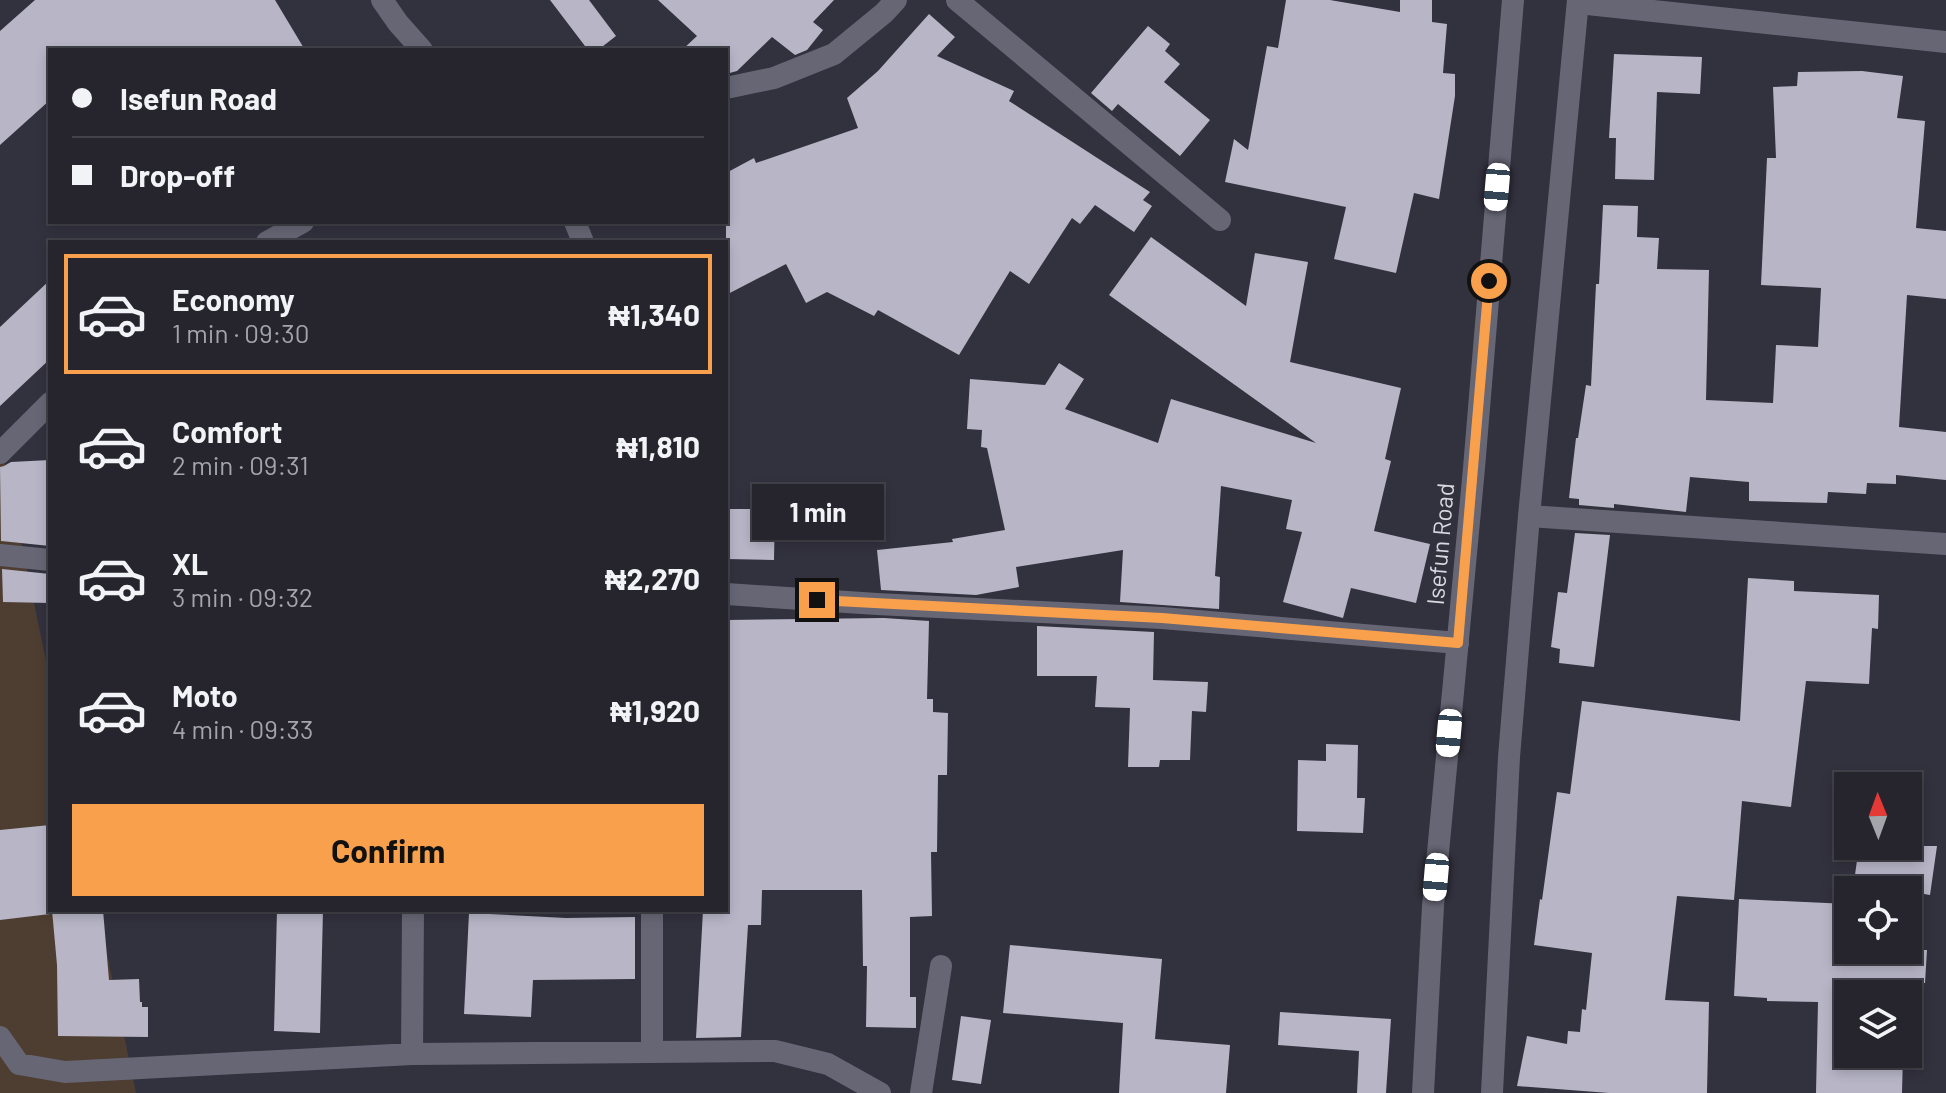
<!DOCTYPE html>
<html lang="en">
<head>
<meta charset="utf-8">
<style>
  body { margin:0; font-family:Barlow,sans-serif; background:#2e2d36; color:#f1f3f6; height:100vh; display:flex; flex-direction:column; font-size:30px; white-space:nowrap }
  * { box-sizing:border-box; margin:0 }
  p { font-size:26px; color:#a4a5aa }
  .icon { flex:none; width:44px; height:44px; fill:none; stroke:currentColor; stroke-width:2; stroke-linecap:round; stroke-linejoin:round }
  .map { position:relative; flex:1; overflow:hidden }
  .drawer { position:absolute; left:48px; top:240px; width:680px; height:672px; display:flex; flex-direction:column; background:#26252e; border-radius:0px; box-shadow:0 4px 12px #0003,0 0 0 2px #42424a }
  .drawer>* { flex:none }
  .guide { position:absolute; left:48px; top:48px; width:680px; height:176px; border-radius:0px; box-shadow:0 4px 12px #0003,0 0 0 2px #42424a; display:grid; align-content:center; height:176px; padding:0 24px; background:#26252e }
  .needle { width:52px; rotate:359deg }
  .fabs { position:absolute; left:1834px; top:772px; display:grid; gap:16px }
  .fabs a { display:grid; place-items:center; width:88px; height:88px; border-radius:0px; background:#26252e; box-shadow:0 4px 12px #0003,0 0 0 2px #42424a; font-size:40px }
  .end { position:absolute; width:36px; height:36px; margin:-18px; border:10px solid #f9a04c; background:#111; box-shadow:0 0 0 4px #111 }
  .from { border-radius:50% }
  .bubble { position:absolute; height:56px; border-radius:0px; background:#26252e; box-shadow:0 4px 12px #0003,0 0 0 2px #42424a; font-size:26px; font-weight:700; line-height:56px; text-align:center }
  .car { position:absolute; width:24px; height:48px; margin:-24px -12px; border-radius:10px; box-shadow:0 0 6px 2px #0007; background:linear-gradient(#fff 24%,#345 0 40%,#fff 0 76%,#345 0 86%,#fff 0) }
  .guide b { display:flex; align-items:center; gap:28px; height:76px; font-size:30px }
  .guide b+b { border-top:2px solid #42424a }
  .guide i { width:20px; height:20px; background:#f1f3f6 }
  ul { padding:14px 0 0; list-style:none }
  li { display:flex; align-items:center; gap:24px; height:120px; margin:0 16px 12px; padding:0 8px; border:4px solid transparent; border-radius:0px }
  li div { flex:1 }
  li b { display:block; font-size:30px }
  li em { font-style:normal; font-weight:700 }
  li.active { border-color:#f9a04c }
  li>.icon { width:72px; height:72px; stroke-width:1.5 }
  .button { display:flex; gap:16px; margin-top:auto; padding:16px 24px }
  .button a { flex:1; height:92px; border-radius:0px; background:#f9a04c; color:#111; font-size:32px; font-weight:700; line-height:92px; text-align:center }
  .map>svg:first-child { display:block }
</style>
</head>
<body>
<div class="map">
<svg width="1946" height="1093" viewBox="0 0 1946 1093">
  <rect width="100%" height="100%" fill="#32313e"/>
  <!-- green -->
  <path fill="#4e3e31" d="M0 439 50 680V910H98L136 1093H0Z"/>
  <!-- building -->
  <path fill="#b7b5c6" d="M35 0H275L305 50H50V100L0 145V31Z
    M550 0H589L616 36 598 50H588Z
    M658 0H834L813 22 823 30 807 50 795 55 772 37 737 71 726 74V50H682L697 36Z
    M1286 0H1330L1400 12V0H1432V22L1447 24 1443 73 1455 74V96L1439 199 1414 193 1396 273 1334 259 1346 207 1225 182 1234 139 1248 150 1267 46 1278 48Z
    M929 14 955 37 937 56 1014 91 1009 101 1150 192 1143 200 1152 206 1134 232 1095 205 1080 224 1072 218 1029 284 1010 271 959 355 878 310 874 316 827 292 806 303 786 264 726 295V173L754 158 756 163 858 128 847 98 878 71Z
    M1148 26 1170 44 1165 51 1180 64 1164 82 1210 120 1180 156 1118 104 1112 111 1091 93Z
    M1614 54 1702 57 1700 94 1657 92 1654 180 1615 179 1616 138H1609Z
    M1862 71 1903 76 1897 118 1925 121 1916 228 1946 231V299L1907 295 1899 427 1946 432V480L1896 475V484L1867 483 1866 494 1828 492 1827 503 1749 501V482L1690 477 1686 512 1614 504V508L1579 505V499L1569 498 1576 438H1578L1586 385 1591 386 1596 284H1599L1603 205 1638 206 1637 237 1659 238 1657 269 1709 270 1706 400 1773 403 1776 345 1818 347 1821 288 1761 285 1767 158H1776L1773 87 1797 86 1798 72Z
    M1151 237 1246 306 1255 253 1308 262 1290 362 1401 388 1385 459 1391 461 1374 531 1430 544 1416 603 1351 588 1343 618 1283 602 1302 532 1286 529 1292 500 1221 486 1215 576 1220 577 1219 609 1120 602 1123 550 1016 567 1019 587 976 595 881 590 877 550 953 542 952 539 1005 530 987 448 981 447 982 430 967 429 970 379 1045 385 1059 363 1084 379 1065 409 1158 443 1171 399 1316 443 1109 295Z
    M50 280V359L0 406V327Z
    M50 460V546L1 541 0 467 4 466 11 462Z
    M726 509H775L774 560 726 559Z
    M1575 533 1610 535 1594 667 1559 663 1560 649 1551 647 1558 592 1567 593Z
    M2 569 50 574V603L3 602Z
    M1748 578 1794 581V591L1879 595 1878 629 1872 628 1869 684 1806 681 1791 807 1742 801 1734 900 1677 896 1665 1000 1709 1002 1707 1093H1609L1517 1086 1527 1036 1567 1044 1568 1031 1580 1032 1582 1009 1586 1010 1592 953 1534 945 1540 899 1542 900 1557 792 1570 794 1582 701 1740 721Z
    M884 618 929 621 927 699H933V712L948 713 947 775H938L937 852H931L932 916 910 917V997H916V1028L866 1027 867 966H863L862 890H762L761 925H748L741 1037 696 1038 703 910H726V620Z
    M1037 626 1154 632 1153 680 1208 682 1206 712 1192 711 1190 760H1160L1159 767H1128L1130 708 1095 707 1097 676H1037Z
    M1326 744 1358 745 1357 798H1365L1363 833 1297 831 1298 760 1326 761Z
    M50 825V914L0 920V830Z
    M1859 846H1937L1930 895 1854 882Z
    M1739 899 1848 904V950H1927L1925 983 1848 980V1054H1903L1902 1093H1816L1818 1002 1767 1001V998L1734 996Z
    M52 910H103L109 980 139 979 140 1002H142V1007H148V1037L58 1036 57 965Z
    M277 910H323L320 1033 274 1031Z
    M469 913 566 918 635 917V979L533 980 531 1017 464 1014Z
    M1010 945 1162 959 1155 1039 1230 1045 1226 1093H1119L1123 1023 1003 1013Z
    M1280 1012 1391 1019 1386 1093H1357L1359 1051 1278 1045Z
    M961 1016 991 1020 981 1084 952 1080Z"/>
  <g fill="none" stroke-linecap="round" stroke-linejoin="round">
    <!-- minor -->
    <path stroke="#676675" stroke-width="22" d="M382 0 398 23 422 50
      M957 0 1220 220
      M1578 3 1946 42
      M726 88 774 78 834 54 884 13 896 0
      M575 222 583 242
      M267 242 303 222
      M0 453 50 403
      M1529 516 1946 544
      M0 555 50 560
      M726 594 877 604 1162 618 1458 643
      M652 910V1052
      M0 1037 19 1064 65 1072 412 1054 775 1051 828 1064 880 1093
      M412 1054 413 910
      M921 1093 941 966"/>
    <!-- tertiary -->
    <path stroke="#676675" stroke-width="22" d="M1423 1093 1433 906 1474 468 1513 0
      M1492 1093 1509 757 1529 516 1578 0"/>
  </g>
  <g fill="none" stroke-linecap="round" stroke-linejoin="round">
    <!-- route -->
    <path stroke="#f9a04c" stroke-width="10" d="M817 600 1162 618 1458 643 1489 281"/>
  </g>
  <g text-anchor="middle" stroke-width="8" stroke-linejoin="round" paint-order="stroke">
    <!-- street labels -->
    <g font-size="24" fill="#d8d8e0" stroke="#32313e">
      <text transform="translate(1441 544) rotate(-85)" y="8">Isefun Road</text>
    </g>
  </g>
</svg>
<div class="fabs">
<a><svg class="needle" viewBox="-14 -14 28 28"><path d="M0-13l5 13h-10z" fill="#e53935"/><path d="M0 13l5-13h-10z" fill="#a4a5aa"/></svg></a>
<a><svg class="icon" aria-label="locate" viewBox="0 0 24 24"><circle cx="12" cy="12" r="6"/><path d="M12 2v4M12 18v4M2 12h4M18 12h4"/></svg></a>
<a><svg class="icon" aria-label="layers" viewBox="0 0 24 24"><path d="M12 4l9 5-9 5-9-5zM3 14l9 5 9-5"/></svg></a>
</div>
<i class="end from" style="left:1489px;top:281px"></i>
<i class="end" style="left:817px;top:600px"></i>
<div class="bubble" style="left:752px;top:484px;width:132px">1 min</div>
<i class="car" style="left:1497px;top:187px;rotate:185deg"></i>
<i class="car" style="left:1449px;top:733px;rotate:185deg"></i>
<i class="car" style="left:1436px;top:877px;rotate:185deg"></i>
<div class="guide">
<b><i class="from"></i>Isefun Road</b>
<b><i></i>Drop-off</b>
</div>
<section class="drawer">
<ul>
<li class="active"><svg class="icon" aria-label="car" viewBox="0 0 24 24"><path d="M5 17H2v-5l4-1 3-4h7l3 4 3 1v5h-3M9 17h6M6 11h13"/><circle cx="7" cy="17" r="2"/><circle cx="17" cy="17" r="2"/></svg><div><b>Economy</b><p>1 min · 09:30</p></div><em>₦1,340</em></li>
<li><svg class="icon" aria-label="car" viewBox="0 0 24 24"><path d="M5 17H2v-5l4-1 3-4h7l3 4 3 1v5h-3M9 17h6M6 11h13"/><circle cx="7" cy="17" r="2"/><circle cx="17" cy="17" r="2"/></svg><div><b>Comfort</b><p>2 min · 09:31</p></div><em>₦1,810</em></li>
<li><svg class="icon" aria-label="car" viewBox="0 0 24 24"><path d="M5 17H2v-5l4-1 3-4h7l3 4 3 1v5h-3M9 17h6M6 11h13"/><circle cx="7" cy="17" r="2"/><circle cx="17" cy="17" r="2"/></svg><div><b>XL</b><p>3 min · 09:32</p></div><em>₦2,270</em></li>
<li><svg class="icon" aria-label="car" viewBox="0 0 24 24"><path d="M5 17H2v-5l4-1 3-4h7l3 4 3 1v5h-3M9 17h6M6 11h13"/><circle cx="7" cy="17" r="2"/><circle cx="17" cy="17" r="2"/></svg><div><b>Moto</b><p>4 min · 09:33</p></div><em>₦1,920</em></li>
</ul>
<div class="button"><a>Confirm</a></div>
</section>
</div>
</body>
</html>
